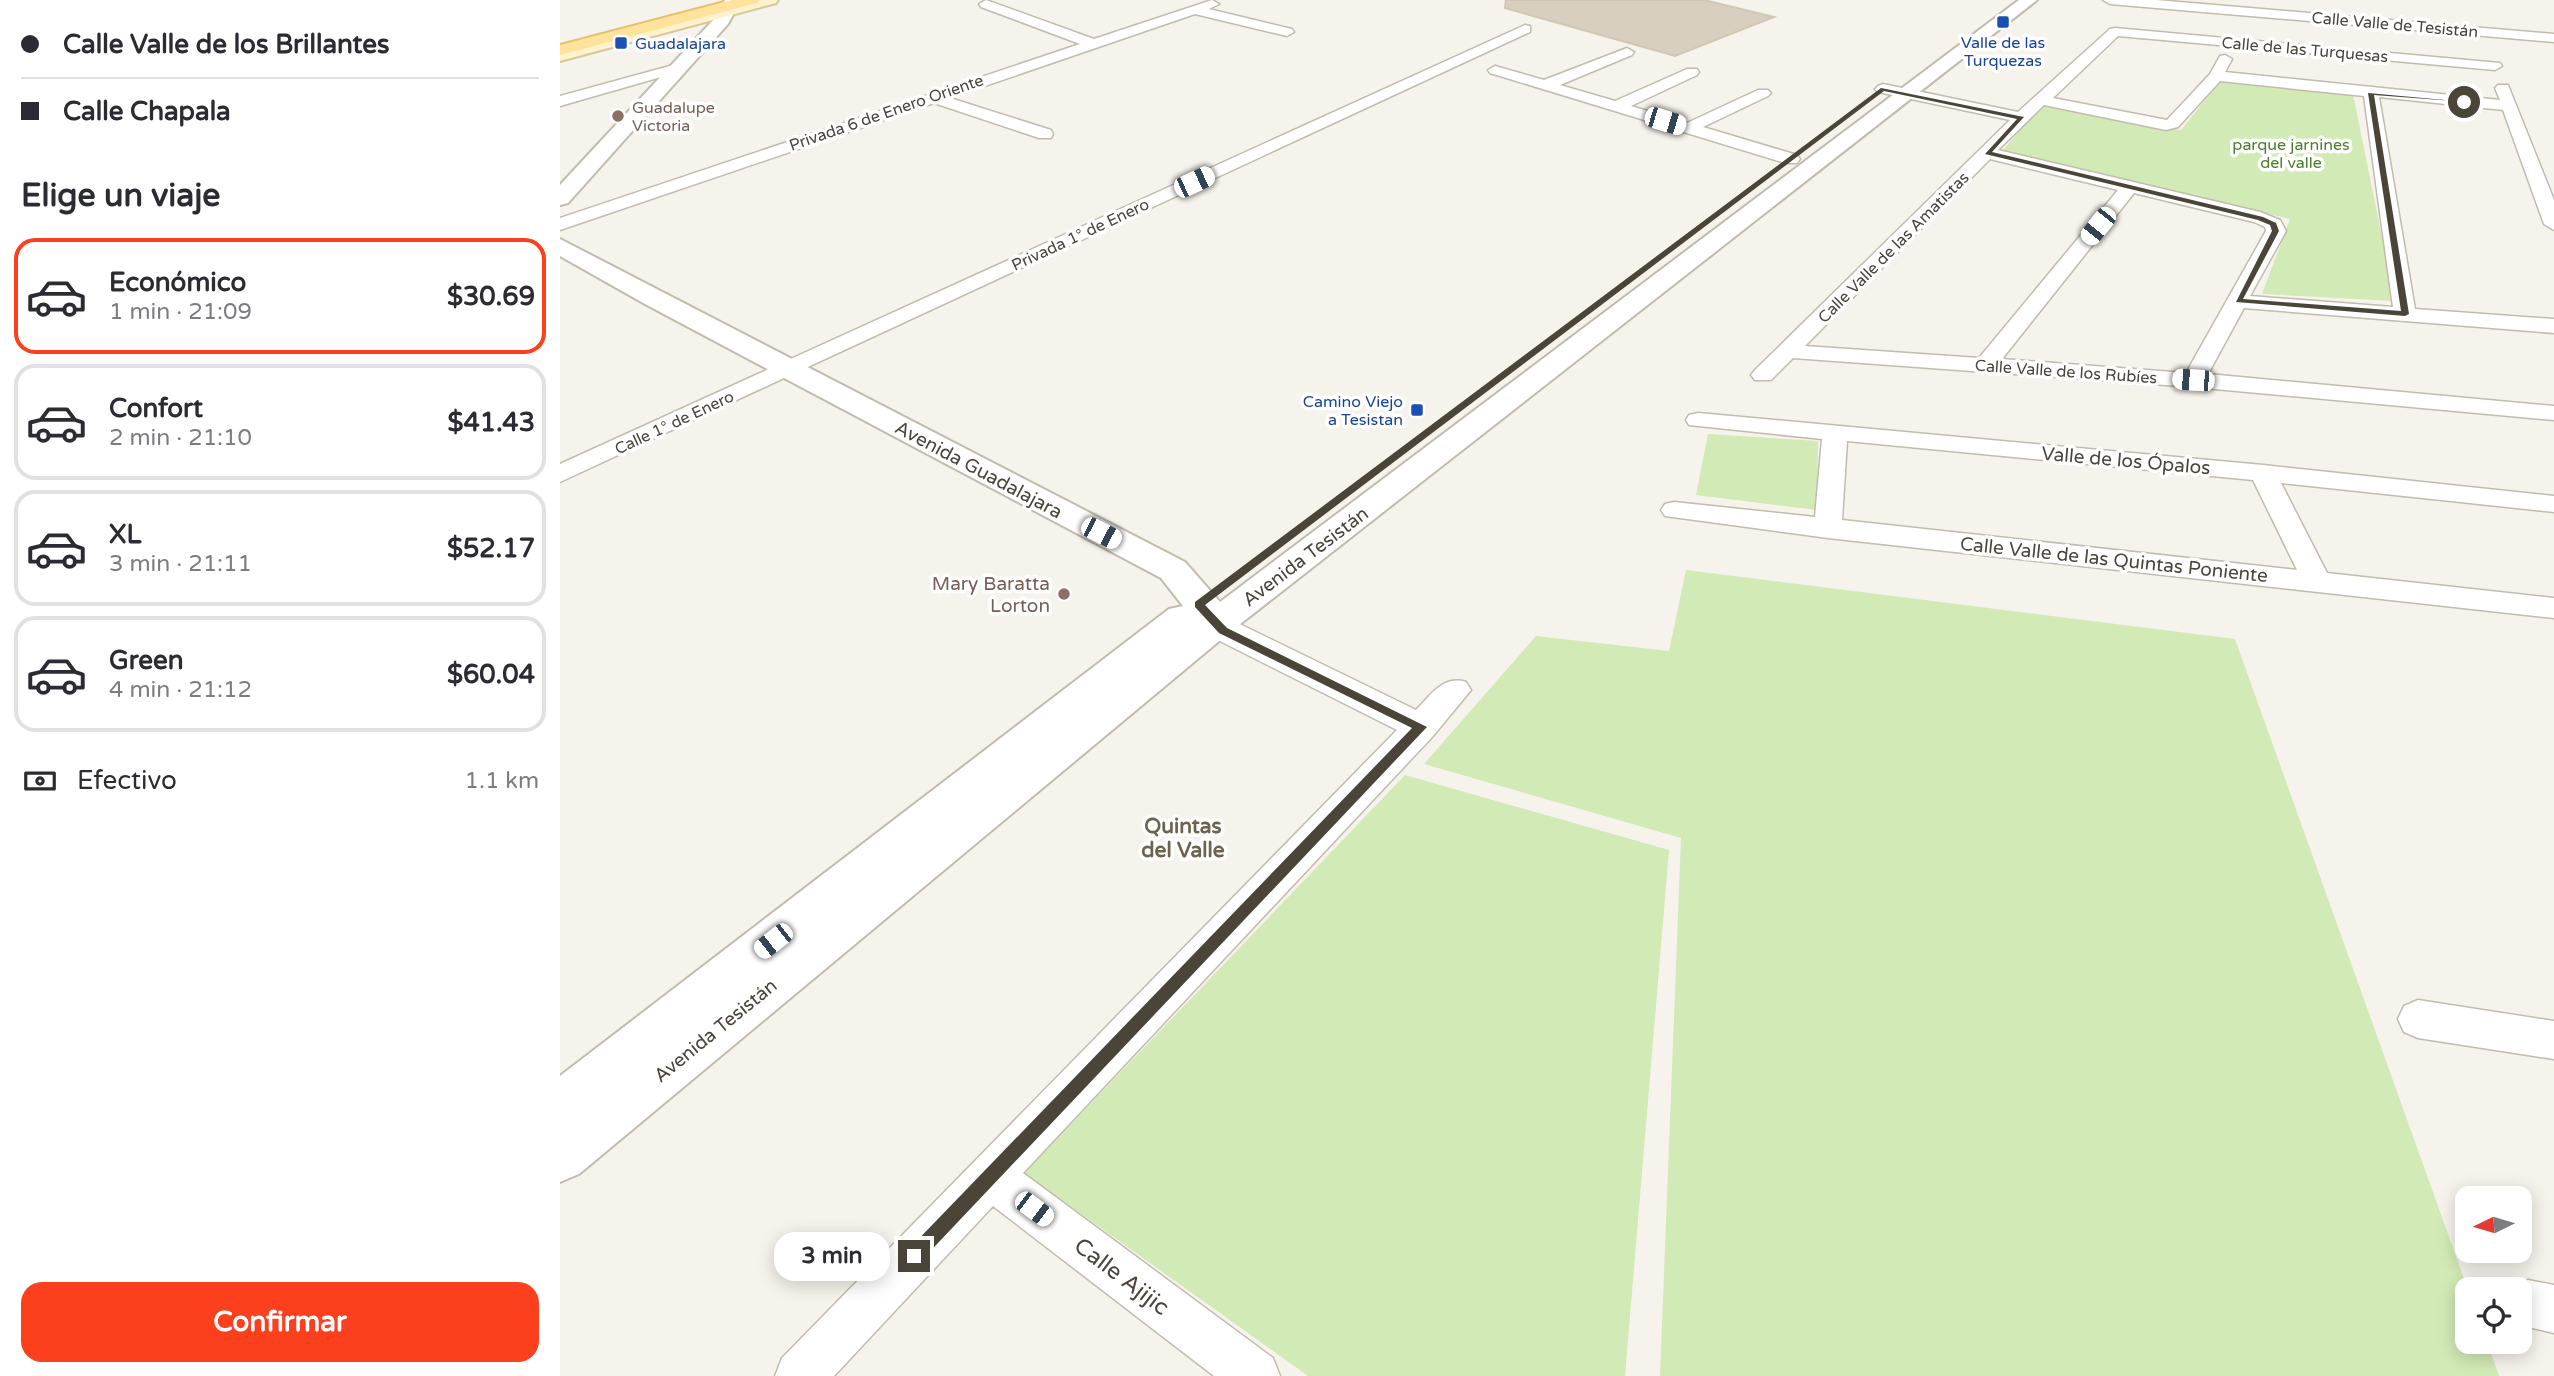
<!DOCTYPE html>
<html lang="es">
<head>
<meta charset="utf-8">
<style>
  body { margin:0; font-family:"Varela Round",sans-serif; background:#f2f2f3; color:#2b2b33; height:100vh; display:flex; flex-direction:column; font-size:26px; white-space:nowrap }
  * { box-sizing:border-box; margin:0 }
  p { font-size:23px; color:#7c7c81 }
  .icon { flex:none; width:38px; height:38px; fill:none; stroke:currentColor; stroke-width:2; stroke-linecap:round; stroke-linejoin:round }
  .map { position:relative; flex:1; overflow:hidden }
  .sheet { display:flex; flex-direction:column; background:#fff; width:560px }
  .sheet>* { flex:none }
  .hud { display:grid; align-content:center; height:154px; padding:0 21px; background:#fff }
  .needle { width:46px; rotate:265deg }
  .fabs { position:absolute; left:1895px; top:1186px; display:grid; gap:14px }
  .fabs a { display:grid; place-items:center; width:77px; height:77px; border-radius:14px; background:#fff; box-shadow:0 4px 18px #0003; font-size:35px }
  .end { position:absolute; width:32px; height:32px; margin:-16px; border:9px solid #4b4439; background:#fff; box-shadow:0 0 0 4px #fff }
  .from { border-radius:50% }
  .bubble { position:absolute; height:49px; border-radius:21px; background:#fff; box-shadow:0 4px 18px #0003; font-size:23px; font-weight:700; line-height:49px; text-align:center }
  .car { position:absolute; width:21px; height:42px; margin:-21px -10px; border-radius:9px; box-shadow:0 0 5px 2px #0007; background:linear-gradient(#fff 24%,#345 0 40%,#fff 0 76%,#345 0 86%,#fff 0) }
  .hud b { display:flex; align-items:center; gap:24px; height:66px; font-size:26px }
  .hud b+b { border-top:2px solid #e1e1e2 }
  .hud i { width:18px; height:18px; background:#2b2b33 }
  ul { padding:0; list-style:none }
  li { display:flex; align-items:center; gap:21px; height:116px; margin:0 14px 10px; padding:0 7px; border:4px solid #e1e1e2; border-radius:21px }
  li div { flex:1 }
  li b { display:block; font-size:26px }
  li em { font-style:normal; font-weight:700 }
  li.on { border-color:#fc3f1d }
  li>.icon { width:63px; height:63px; stroke-width:1.5 }
  h2 { padding:0 21px; font-size:32px; line-height:84px }
  .pay { display:flex; align-items:center; gap:18px; height:77px; padding:0 21px; font-size:26px }
  .pay p { margin-inline-start:auto }
  .primary-button { display:flex; gap:14px; margin-top:auto; padding:14px 21px }
  .primary-button a { flex:1; height:80px; border-radius:21px; background:#fc3f1d; color:#fff; font-size:28px; font-weight:700; line-height:80px; text-align:center }
  main { display:flex; flex:1; min-height:0 }
  .map>svg:first-child { display:block }
</style>
</head>
<body>
<main>
<section class="sheet">
<div class="hud">
<b><i class="from"></i>Calle Valle de los Brillantes</b>
<b><i></i>Calle Chapala</b>
</div>
<h2>Elige un viaje</h2>
<ul>
<li class="on"><svg class="icon" aria-label="car" viewBox="0 0 24 24"><path d="M5 17H2v-5l4-1 3-4h7l3 4 3 1v5h-3M9 17h6M6 11h13"/><circle cx="7" cy="17" r="2"/><circle cx="17" cy="17" r="2"/></svg><div><b>Económico</b><p>1 min · 21:09</p></div><em>$30.69</em></li>
<li><svg class="icon" aria-label="car" viewBox="0 0 24 24"><path d="M5 17H2v-5l4-1 3-4h7l3 4 3 1v5h-3M9 17h6M6 11h13"/><circle cx="7" cy="17" r="2"/><circle cx="17" cy="17" r="2"/></svg><div><b>Confort</b><p>2 min · 21:10</p></div><em>$41.43</em></li>
<li><svg class="icon" aria-label="car" viewBox="0 0 24 24"><path d="M5 17H2v-5l4-1 3-4h7l3 4 3 1v5h-3M9 17h6M6 11h13"/><circle cx="7" cy="17" r="2"/><circle cx="17" cy="17" r="2"/></svg><div><b>XL</b><p>3 min · 21:11</p></div><em>$52.17</em></li>
<li><svg class="icon" aria-label="car" viewBox="0 0 24 24"><path d="M5 17H2v-5l4-1 3-4h7l3 4 3 1v5h-3M9 17h6M6 11h13"/><circle cx="7" cy="17" r="2"/><circle cx="17" cy="17" r="2"/></svg><div><b>Green</b><p>4 min · 21:12</p></div><em>$60.04</em></li>
</ul>
<div class="pay"><svg class="icon" aria-label="cash" viewBox="0 0 24 24"><path d="M3 7h18v10H3z"/><circle cx="12" cy="12" r="2"/></svg>Efectivo<p>1.1 km</p></div>
<div class="primary-button"><a>Confirmar</a></div>
</section>
<div class="map">
<svg width="1994" height="1376" viewBox="0 0 1994 1376">
  <rect width="100%" height="100%" fill="#f6f3ec"/>
  <!-- green -->
  <path fill="#d2eab5" d="M1661 80 1793 94 1835 301 1702 294 1730 219 1441 152 1484 103 1621 130Z
    M1148 434 1258 441 1257 510 1136 495Z
    M1126 570 1675 639 1908 1290V1342H1927L1939 1376H1100L1121 838 864 764 976 636 1109 651Z
    M845 775 1109 850 1065 1376H748L464 1173Z"/>
  <!-- building -->
  <path fill="#d8cfc1" stroke="#d3c7b4" stroke-width="2" d="M946 0H1144L1214 17 1115 56 945 8Z"/>
  <g fill="none" stroke-linecap="round" stroke-linejoin="round">
    <!-- minor casing -->
    <g stroke="#c2bbae" stroke-width="3">
      <path id="minor" d="M426 0 534 39 652 0 659 4 649 9 732 29 734 32 727 36 635 14 390 98 491 130 493 134 491 138H479L374 103 0 230V218L520 44 421 7 419 4Z
        M1543 0H1596L1994 34V42L1550 4Z
        M965 25 970 26V32L0 482V464Z
        M1555 28 1940 63 1942 66 1935 70 1558 36 1493 98 1607 120 1650 74 1660 56 1665 55 1672 59 1665 72 1940 100 1935 88 1938 85H1948L1994 200V230L1984 224 1943 110 1819 97 1855 309 1994 319V333L1684 308 1648 374 1994 406V420L1633 387 1233 358 1211 380H1195L1191 375 1195 370 1450 120 1318 92 1315 89 1318 86 1323 84 1458 112 1550 29ZM1660 81 1804 96 1833 307 1690 296 1726 231 1720 220 1700 212 1438 150 1484 105 1606 130 1618 127ZM1430 159 1558 190 1419 358 1245 346ZM1574 193 1694 222 1705 227 1706 231 1626 373 1442 359Z
        M1067 48 1074 52 1072 55 1000 85 1055 101 1127 69H1137L1139 72 1137 75 1071 106 1127 123 1198 90H1208L1211 93 1208 96 1143 127 1237 155 1240 159 1237 163H1225L930 73 928 70 935 66 984 80Z
        M117 64 124 68 122 71 0 106V96Z
        M1138 413 1703 465 1994 496V512L1721 483 1767 573 1994 598V618L1268 538 1105 516 1101 510 1105 504 1114 502 1255 517 1262 439 1129 425 1126 420 1129 415ZM1287 441 1693 480 1737 570 1282 520Z
        M657 613 856 710C871 695 883 675 906 682L911 690 873 736 463 1173 713 1358 720 1376H654L433 1206 274 1376H215L222 1358 837 730 652 637 642 623 646 616Z
        M1858 1000 1994 1021V1059L1858 1038 1844 1032 1838 1019 1844 1006Z
        M1968 1280 1994 1285V1333L1960 1325V1290H1950Z"/>
    </g>
    <!-- tertiary casing -->
    <g stroke="#c2bbae" stroke-width="4">
      <path id="tertiary" d="M165 0H181L168 24 8 203 0 205V185L155 18Z
        M1459 0H1477L670 632 19 1174 0 1182V1076L609 609 623 606 601 578 85 304 0 256V239L625 562 660 602Z"/>
    </g>
    <!-- secondary casing -->
    <g stroke="#d6c79b" stroke-width="4">
      <path id="secondary" d="M192 0H218L216 3 0 61V51Z"/>
    </g>
    <!-- primary casing -->
    <g stroke="#e6c16a" stroke-width="4">
      <path id="primary" d="M172 0H199L197 3 0 55V45Z"/>
    </g>
    <!-- minor -->
    <use href="#minor" fill="#fff" fill-rule="evenodd"/>
    <!-- tertiary -->
    <use href="#tertiary" fill="#fff" fill-rule="evenodd"/>
    <!-- secondary -->
    <use href="#secondary" fill="#fff3cd" fill-rule="evenodd"/>
    <!-- primary -->
    <use href="#primary" fill="#ffe39c" fill-rule="evenodd"/>
  </g>
  <!-- route -->
  <path fill="#4b4439" d="M1321 88 1464 117 1432 152 1703 217 1716 223 1719 231 1683 299 1841 311 1808 93 1907 102 1814 95 1849 314 1845 316 1676 302 1712 231 1710 225 1698 220 1425 154 1457 119 1324 91 645 605 667 628 867 727 360 1262 354 1265 348 1262 346 1256 348 1250 852 728 659 633 635 607V602Z"/>
  <!-- markers -->
  <g fill="#1a4fb4" stroke="#fff" stroke-width="2.5">
    <rect x="1436" y="15" width="14" height="14" rx="3.5"/>
    <rect x="54" y="36" width="14" height="14" rx="3.5"/>
    <rect x="850" y="403" width="14" height="14" rx="3.5"/>
  </g>
  <g fill="#8d6e63" stroke="#fff" stroke-width="2.5">
    <circle cx="58" cy="116" r="7"/>
    <circle cx="504" cy="594" r="7"/>
  </g>
  <g text-anchor="middle" stroke-width="7" stroke-linejoin="round" paint-order="stroke">
    <!-- far-street labels -->
    <g font-size="16" fill="#4b4439" stroke="#fff">
      <text transform="translate(1835 24) rotate(5)" y="6">Calle Valle de Tesistán</text>
      <text transform="translate(1745 49) rotate(5)" y="6">Calle de las Turquesas</text>
      <text transform="translate(326 112) rotate(-19)" y="6">Privada 6 de Enero Oriente</text>
      <text transform="translate(520 234) rotate(-25)" y="6">Privada 1° de Enero</text>
      <text transform="translate(1333 247) rotate(-45)" y="6">Calle Valle de las Amatistas</text>
      <text transform="translate(1506 371) rotate(4)" y="6">Calle Valle de los Rubíes</text>
      <text transform="translate(114 422) rotate(-25)" y="6">Calle 1° de Enero</text>
    </g>
    <!-- far-transit labels -->
    <g font-size="16" fill="#164399" stroke="#fff">
      <text x="1443" y="48">Valle de las<tspan x="1443" dy="18">Turquezas</tspan></text>
      <text x="75" y="49" text-anchor="start">Guadalajara</text>
      <text x="843" y="407" text-anchor="end">Camino Viejo<tspan x="843" dy="18">a Tesistan</tspan></text>
    </g>
    <!-- far-education labels -->
    <g font-size="16" fill="#785e54" stroke="#fff" text-anchor="start">
      <text x="72" y="113">Guadalupe<tspan x="72" dy="18">Victoria</tspan></text>
    </g>
    <!-- far-park labels -->
    <g font-size="16" fill="#4a7f2a" stroke="#fff">
      <text x="1731" y="150">parque jarnines<tspan x="1731" dy="18">del valle</tspan></text>
    </g>
    <!-- street labels -->
    <g font-size="19" fill="#4b4439" stroke="#fff">
      <text transform="translate(1566 460) rotate(5)" y="7">Valle de los Ópalos</text>
      <text transform="translate(419 469) rotate(28)" y="7">Avenida Guadalajara</text>
      <text transform="translate(745 556) rotate(-37)" y="7">Avenida Tesistán</text>
      <text transform="translate(1554 559) rotate(6)" y="7">Calle Valle de las Quintas Poniente</text>
      <text transform="translate(155 1030) rotate(-39)" y="7">Avenida Tesistán</text>
    </g>
    <!-- education labels -->
    <g font-size="19" fill="#785e54" stroke="#fff" text-anchor="end">
      <text x="490" y="590">Mary Baratta<tspan x="490" dy="22">Lorton</tspan></text>
    </g>
    <!-- neighbourhood labels -->
    <g font-size="21" font-weight="bold" fill="#6e6250" stroke="#fff">
      <text x="623" y="833">Quintas<tspan x="623" dy="24">del Valle</tspan></text>
    </g>
    <!-- near-street labels -->
    <g font-size="23" fill="#4b4439" stroke="#fff">
      <text transform="translate(562 1276) rotate(37)" y="8">Calle Ajijic</text>
    </g>
  </g>
</svg>
<div class="fabs">
<a><svg class="needle" viewBox="-14 -14 28 28"><path d="M0-13l5 13h-10z" fill="#e53935"/><path d="M0 13l5-13h-10z" fill="#7c7c81"/></svg></a>
<a><svg class="icon" aria-label="locate" viewBox="0 0 24 24"><circle cx="12" cy="12" r="6"/><path d="M12 2v4M12 18v4M2 12h4M18 12h4"/></svg></a>
</div>
<i class="end from" style="left:1904px;top:102px"></i>
<i class="end" style="left:354px;top:1256px"></i>
<div class="bubble" style="left:214px;top:1232px;width:116px">3 min</div>
<i class="car" style="left:1105px;top:121px;rotate:107deg"></i>
<i class="car" style="left:634px;top:182px;rotate:65deg"></i>
<i class="car" style="left:1538px;top:226px;rotate:219deg"></i>
<i class="car" style="left:1633px;top:380px;rotate:274deg"></i>
<i class="car" style="left:541px;top:533px;rotate:117deg"></i>
<i class="car" style="left:213px;top:941px;rotate:232deg"></i>
<i class="car" style="left:474px;top:1209px;rotate:127deg"></i>
</div>
</main>
</body>
</html>
